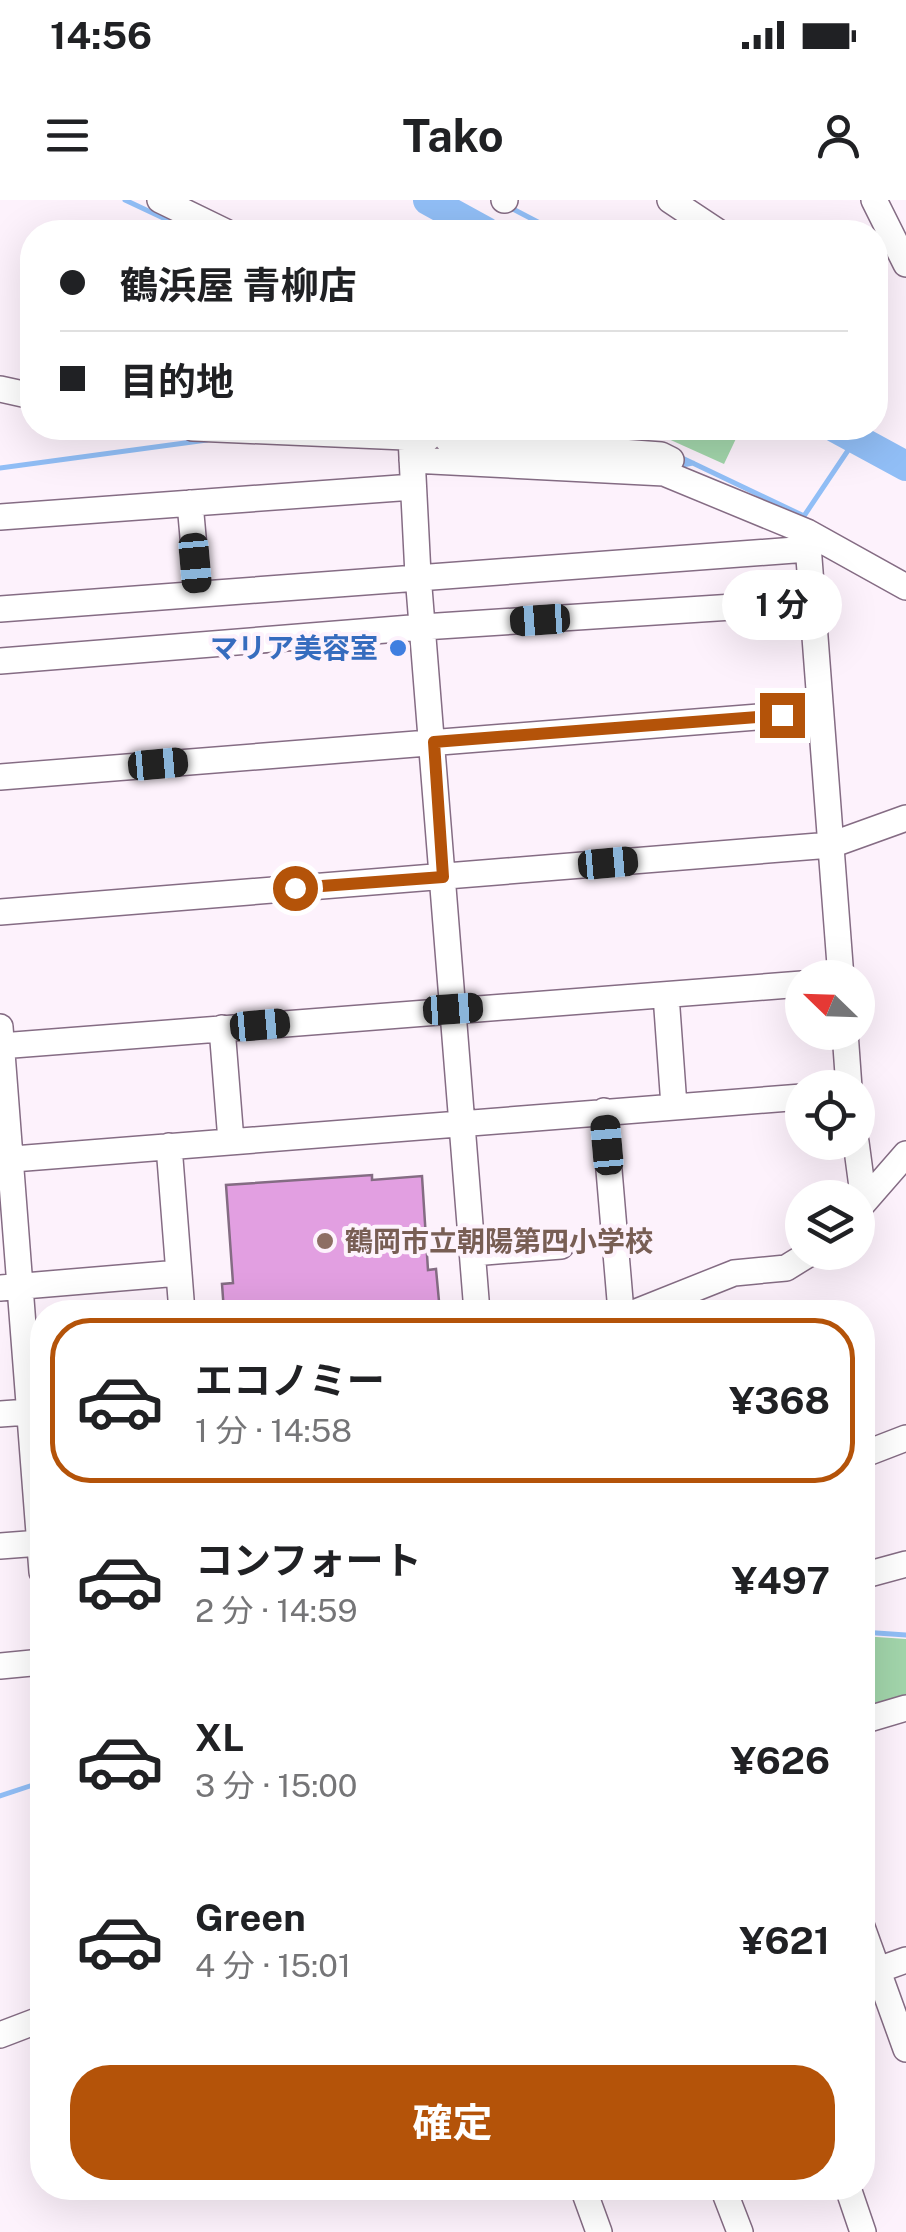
<!DOCTYPE html>
<html lang="ja">
<head>
<meta charset="utf-8">
<style>
  body { margin:0; font-family:"Public Sans","Noto Sans JP",sans-serif; background:#f2f2f2; color:#202124; height:100vh; display:flex; flex-direction:column; font-size:38px; white-space:nowrap }
  * { box-sizing:border-box; margin:0 }
  p { font-size:32px; color:#757577 }
  .icon { flex:none; width:55px; height:55px; fill:none; stroke:currentColor; stroke-width:2; stroke-linecap:round; stroke-linejoin:round }
  .map { position:relative; flex:1; overflow:hidden }
  .drawer { position:absolute; left:30px; top:1100px; width:845px; height:900px; display:flex; flex-direction:column; background:#fff; border-radius:40px; box-shadow:0 10px 40px #0002 }
  .drawer>* { flex:none }
  .banner { position:absolute; left:20px; top:20px; width:868px; height:220px; border-radius:40px; box-shadow:0 10px 40px #0002; display:grid; align-content:center; height:220px; padding:0 40px; background:#fff }
  .needle { width:65px; rotate:293deg }
  .fabs { position:absolute; left:785px; top:760px; display:grid; gap:20px }
  .fabs a { display:grid; place-items:center; width:90px; height:90px; border-radius:50%; background:#fff; box-shadow:0 10px 40px #0002; font-size:50px }
  .end { position:absolute; width:45px; height:45px; margin:-22px; border:12px solid #b45309; background:#fff; box-shadow:0 0 0 5px #fff }
  .from { border-radius:50% }
  .bubble { position:absolute; height:70px; border-radius:35px; background:#fff; box-shadow:0 10px 40px #0002; font-size:32px; font-weight:700; line-height:70px; text-align:center }
  .car { position:absolute; width:30px; height:60px; margin:-30px -15px; border-radius:12px; box-shadow:0 0 8px 2px #0007; background:linear-gradient(#222 24%,#8ab4d8 0 40%,#222 0 76%,#8ab4d8 0 86%,#222 0) }
  .banner b { display:flex; align-items:center; gap:35px; height:95px; font-size:38px }
  .banner b+b { border-top:2px solid #e0e0e0 }
  .banner i { width:25px; height:25px; background:#202124 }
  ul { padding:18px 0 0; list-style:none }
  li { display:flex; align-items:center; gap:30px; height:165px; margin:0 20px 15px; padding:0 20px; border:5px solid transparent; border-radius:40px }
  li div { flex:1 }
  li b { display:block; font-size:38px }
  li em { font-style:normal; font-weight:700 }
  li.selected { border-color:#b45309 }
  li>.icon { width:90px; height:90px; stroke-width:1.5 }
  .action { display:flex; gap:20px; margin-top:auto; padding:20px 40px }
  .action a { flex:1; height:115px; border-radius:40px; background:#b45309; color:#fff; font-size:40px; font-weight:700; line-height:115px; text-align:center }
  .status { display:flex; justify-content:space-between; align-items:center; height:70px; padding:0 50px; background:#fff; direction:ltr }
  .status svg { height:28px; fill:currentColor }
  header { display:flex; justify-content:space-between; align-items:center; height:130px; padding:0 40px; background:#fff; font-size:45px; font-weight:700 }
  .map>svg:first-child { display:block }
</style>
</head>
<body>
<div class="status"><b>14:56</b><svg viewBox="0 0 49 12"><path d="M0 12V9h3v3zM5 12V6h3v6zM10 12V3h3v9zM15 12V0h3v12zM26 1h20v11H26zM47 4h2v5h-2z"/></svg></div>
<header><svg class="icon" aria-label="menu" viewBox="0 0 24 24"><path d="M4 6h16M4 12h16M4 18h16"/></svg>Tako<svg class="icon" aria-label="person" viewBox="0 0 24 24"><circle cx="12" cy="8" r="4"/><path d="M4 21q1-7 8-7t8 7"/></svg></header>
<div class="map">
<svg width="906" height="2032" viewBox="0 0 906 2032">
  <rect width="100%" height="100%" fill="#fdf2fc"/>
  <!-- green -->
  <path fill="#a2d5ab" d="M644 228H741L724 264Z
    M862 1436 906 1439V1498L862 1513Z"/>
  <g fill="none" stroke-linecap="round" stroke-linejoin="round">
    <!-- stream -->
    <path stroke="#91bef6" stroke-width="5" d="M125 0 193 32
      M511 8 557 32
      M613 228 647 243
      M680 257 804 316 863 228
      M677 266 693 263
      M0 268 207 240
      M862 1432 906 1435
      M0 1596 42 1582"/>
    <!-- river -->
    <path stroke="#91bef6" stroke-width="30" d="M428 0 486 32
      M836 228 906 266"/>
  </g>
  <!-- building -->
  <path fill="#e29fe1" stroke="#846c83" stroke-width="2.5" d="M372 975V980L422 976 428 1070 436 1069 440 1112H224L222 1084 233 1083 226 985Z"/>
  <g fill="none" stroke-linecap="round" stroke-linejoin="round">
    <!-- minor casing -->
    <g stroke="#856c84" stroke-width="28">
      <path id="minor" d="M160 0 226 32
        M504 0H505
        M670 0 718 32
        M874 0 906 64
        M0 189 32 196
        M193 228 428 238
        M411 237 418 375 477 1112
        M447 239 661 255 671 260
        M412 260 664 273 807 332 906 387
        M190 303 198 393
        M0 317 413 287
        M807 332 841 778
        M0 409 808 349
        M0 461 423 427 811 402
        M0 577 820 512
        M0 712 831 645 906 618
        M666 795 674 906
        M0 827 42 1372
        M222 828 231 941
        M845 832 849 888
        M0 846 802 784
        M604 911 621 1112
        M856 942 864 1002
        M169 946 182 1112
        M0 960 802 897
        M858 1009 906 954
        M473 1053 561 1046
        M0 1088 179 1073
        M636 1112 734 1073 786 1068 812 1052
        M0 1214 42 1211
        M862 1255 906 1238
        M0 1346 40 1343
        M862 1376 906 1364
        M0 1466 42 1462
        M862 1521 906 1508
        M862 1727 906 1849
        M864 1775 906 1760
        M0 1835 42 1819
        M583 1988 599 2032
        M723 1988 740 2032
        M848 1988 863 2032"/>
    </g>
    <!-- minor -->
    <use href="#minor" stroke="#fff" stroke-width="25"/>
  </g>
  <g fill="none" stroke-linecap="round" stroke-linejoin="round">
    <!-- route -->
    <path stroke="#b45309" stroke-width="12" d="M295 688 443 677 434 542 782 515"/>
  </g>
  <!-- markers -->
  <circle fill="#3f7fe0" stroke="#fdf2fc" stroke-width="4" cx="398" cy="448" r="10"/>
  <circle fill="#8d6e63" stroke="#fdf2fc" stroke-width="4" cx="325" cy="1041" r="10"/>
  <g text-anchor="middle" stroke-width="8" stroke-linejoin="round" paint-order="stroke">
    <!-- shop labels -->
    <g font-size="28" font-weight="bold" fill="#366cbe" stroke="#fdf2fc" text-anchor="end">
      <text x="378" y="458">マリア美容室</text>
    </g>
    <!-- education labels -->
    <g font-size="28" font-weight="bold" fill="#785e54" stroke="#fdf2fc" text-anchor="start">
      <text x="345" y="1051">鶴岡市立朝陽第四小学校</text>
    </g>
  </g>
</svg>
<div class="fabs">
<a><svg class="needle" viewBox="-14 -14 28 28"><path d="M0-13l5 13h-10z" fill="#e53935"/><path d="M0 13l5-13h-10z" fill="#757577"/></svg></a>
<a><svg class="icon" aria-label="locate" viewBox="0 0 24 24"><circle cx="12" cy="12" r="6"/><path d="M12 2v4M12 18v4M2 12h4M18 12h4"/></svg></a>
<a><svg class="icon" aria-label="layers" viewBox="0 0 24 24"><path d="M12 4l9 5-9 5-9-5zM3 14l9 5 9-5"/></svg></a>
</div>
<i class="end from" style="left:295px;top:688px"></i>
<i class="end" style="left:782px;top:515px"></i>
<div class="bubble" style="left:722px;top:370px;width:120px">1 分</div>
<i class="car" style="left:195px;top:363px;rotate:175deg"></i>
<i class="car" style="left:540px;top:420px;rotate:266deg"></i>
<i class="car" style="left:158px;top:564px;rotate:85deg"></i>
<i class="car" style="left:608px;top:663px;rotate:85deg"></i>
<i class="car" style="left:453px;top:809px;rotate:86deg"></i>
<i class="car" style="left:260px;top:825px;rotate:85deg"></i>
<i class="car" style="left:607px;top:945px;rotate:355deg"></i>
<div class="banner">
<b><i class="from"></i>鶴浜屋 青柳店</b>
<b><i></i>目的地</b>
</div>
<section class="drawer">
<ul>
<li class="selected"><svg class="icon" aria-label="car" viewBox="0 0 24 24"><path d="M5 17H2v-5l4-1 3-4h7l3 4 3 1v5h-3M9 17h6M6 11h13"/><circle cx="7" cy="17" r="2"/><circle cx="17" cy="17" r="2"/></svg><div><b>エコノミー</b><p>1 分 · 14:58</p></div><em>¥368</em></li>
<li><svg class="icon" aria-label="car" viewBox="0 0 24 24"><path d="M5 17H2v-5l4-1 3-4h7l3 4 3 1v5h-3M9 17h6M6 11h13"/><circle cx="7" cy="17" r="2"/><circle cx="17" cy="17" r="2"/></svg><div><b>コンフォート</b><p>2 分 · 14:59</p></div><em>¥497</em></li>
<li><svg class="icon" aria-label="car" viewBox="0 0 24 24"><path d="M5 17H2v-5l4-1 3-4h7l3 4 3 1v5h-3M9 17h6M6 11h13"/><circle cx="7" cy="17" r="2"/><circle cx="17" cy="17" r="2"/></svg><div><b>XL</b><p>3 分 · 15:00</p></div><em>¥626</em></li>
<li><svg class="icon" aria-label="car" viewBox="0 0 24 24"><path d="M5 17H2v-5l4-1 3-4h7l3 4 3 1v5h-3M9 17h6M6 11h13"/><circle cx="7" cy="17" r="2"/><circle cx="17" cy="17" r="2"/></svg><div><b>Green</b><p>4 分 · 15:01</p></div><em>¥621</em></li>
</ul>
<div class="action"><a>確定</a></div>
</section>
</div>
</body>
</html>
